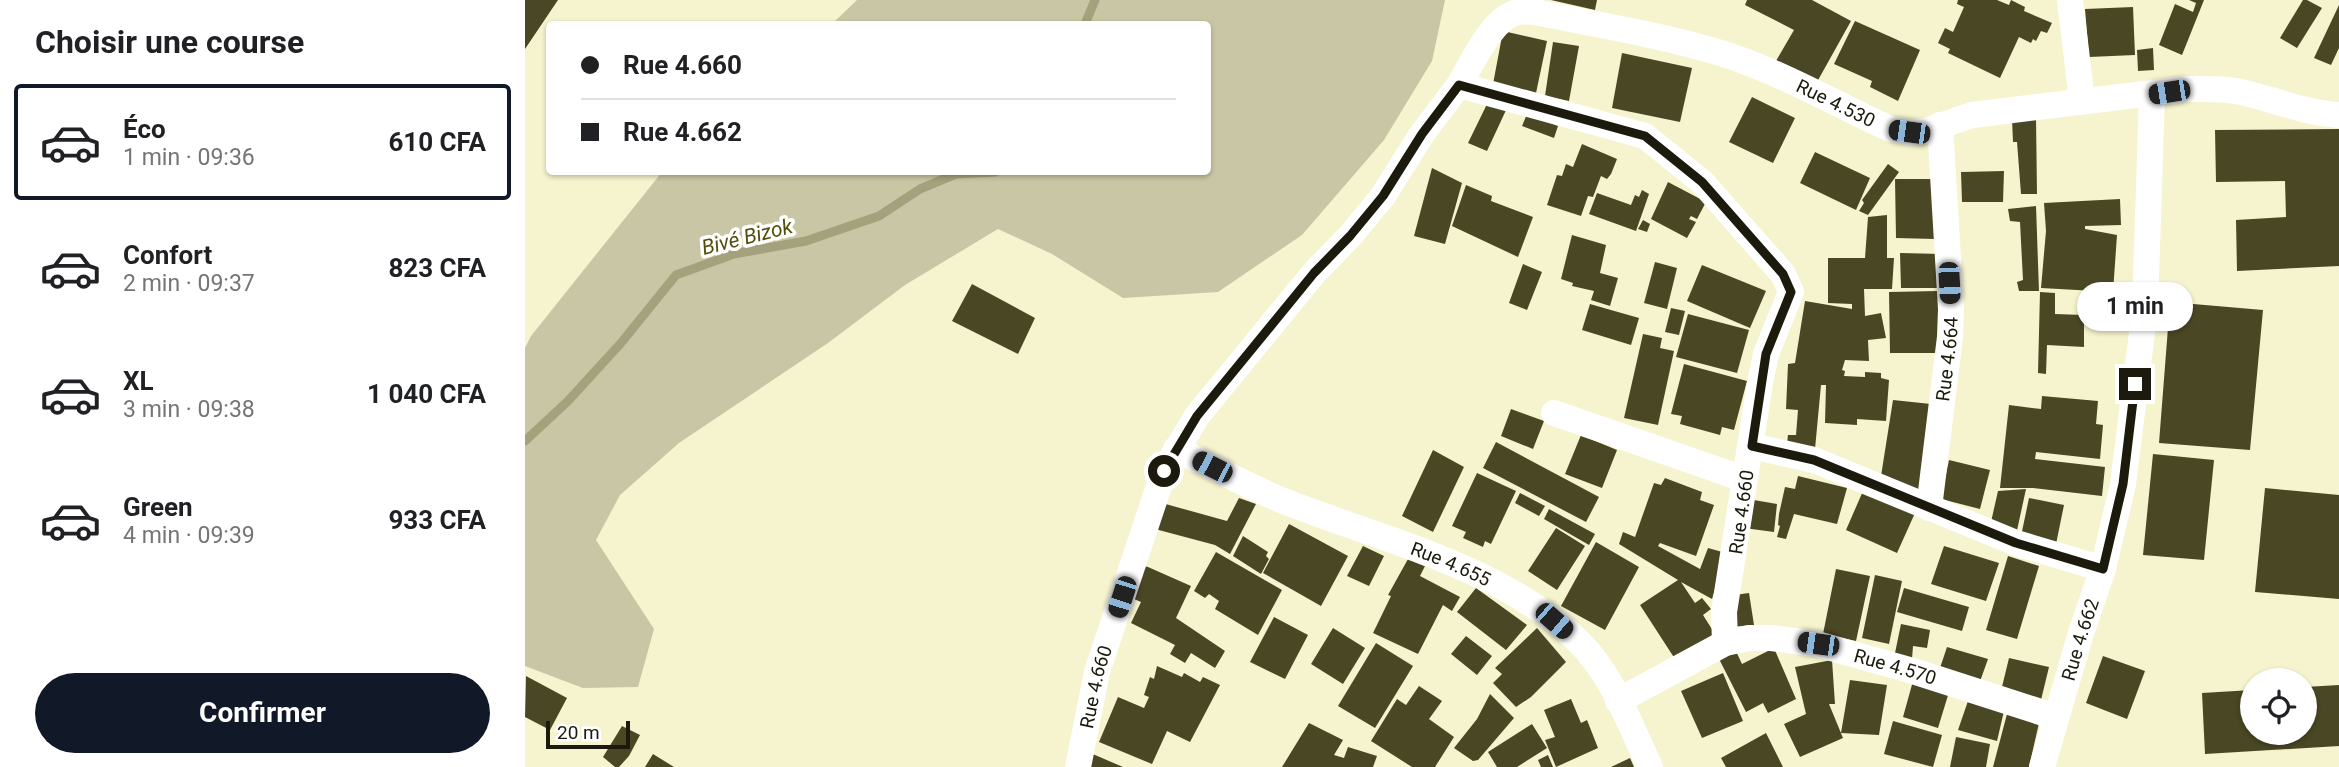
<!DOCTYPE html>
<html lang="fr">
<head>
<meta charset="utf-8">
<style>
  body { margin:0; font-family:Roboto,sans-serif; background:#f2f2f2; color:#202124; height:100vh; display:flex; flex-direction:column; font-size:26px; white-space:nowrap }
  * { box-sizing:border-box; margin:0 }
  p { font-size:23px; color:#757577 }
  .icon { flex:none; width:38px; height:38px; fill:none; stroke:currentColor; stroke-width:2; stroke-linecap:round; stroke-linejoin:round }
  .map { position:relative; flex:1; overflow:hidden }
  .details { display:flex; flex-direction:column; background:#fff; width:525px }
  .details>* { flex:none }
  .top-card { position:absolute; left:21px; top:21px; width:665px; height:154px; border-radius:7px; box-shadow:0 2px 5px #0004; display:grid; align-content:center; height:154px; padding:0 35px; background:#fff }
  .controls { position:absolute; left:1715px; top:668px; display:grid; gap:14px }
  .controls a { display:grid; place-items:center; width:77px; height:77px; border-radius:50%; background:#fff; box-shadow:0 2px 5px #0004; font-size:35px }
  .scale { position:absolute; left:21px; bottom:18px; width:84px; box-sizing:border-box; padding-left:7px; border:4px solid #1b1a0c; border-top:0; font-size:19px; line-height:24px; white-space:nowrap; color:#1b1a0c; -webkit-text-stroke:5px #fff; paint-order:stroke }
  .end { position:absolute; width:32px; height:32px; margin:-16px; border:9px solid #1b1a0c; background:#fff; box-shadow:0 0 0 4px #fff }
  .from { border-radius:50% }
  .bubble { position:absolute; height:49px; border-radius:24px; background:#fff; box-shadow:0 2px 5px #0004; font-size:23px; font-weight:700; line-height:49px; text-align:center }
  .car { position:absolute; width:21px; height:42px; margin:-21px -10px; border-radius:9px; box-shadow:0 0 5px 2px #0007; background:linear-gradient(#222 24%,#8ab4d8 0 40%,#222 0 76%,#8ab4d8 0 86%,#222 0) }
  .top-card b { display:flex; align-items:center; gap:24px; height:66px; font-size:26px }
  .top-card b+b { border-top:2px solid #e0e0e0 }
  .top-card i { width:18px; height:18px; background:#202124 }
  ul { padding:0; list-style:none }
  li { display:flex; align-items:center; gap:21px; height:116px; margin:0 14px 10px; padding:0 21px; border:4px solid transparent; border-radius:7px }
  li div { flex:1 }
  li b { display:block; font-size:26px }
  li em { font-style:normal; font-weight:700 }
  li.current { border-color:#111827 }
  li>.icon { width:63px; height:63px; stroke-width:1.5 }
  h2 { padding:0 35px; font-size:32px; line-height:84px }
  .primary-button { display:flex; gap:14px; margin-top:auto; padding:14px 35px }
  .primary-button a { flex:1; height:80px; border-radius:42px; background:#111827; color:#fff; font-size:28px; font-weight:700; line-height:80px; text-align:center }
  main { display:flex; flex:1; min-height:0 }
  .map>svg:first-child { display:block }
</style>
</head>
<body>
<main>
<section class="details">
<h2>Choisir une course</h2>
<ul>
<li class="current"><svg class="icon" aria-label="car" viewBox="0 0 24 24"><path d="M5 17H2v-5l4-1 3-4h7l3 4 3 1v5h-3M9 17h6M6 11h13"/><circle cx="7" cy="17" r="2"/><circle cx="17" cy="17" r="2"/></svg><div><b>Éco</b><p>1 min · 09:36</p></div><em>610 CFA</em></li>
<li><svg class="icon" aria-label="car" viewBox="0 0 24 24"><path d="M5 17H2v-5l4-1 3-4h7l3 4 3 1v5h-3M9 17h6M6 11h13"/><circle cx="7" cy="17" r="2"/><circle cx="17" cy="17" r="2"/></svg><div><b>Confort</b><p>2 min · 09:37</p></div><em>823 CFA</em></li>
<li><svg class="icon" aria-label="car" viewBox="0 0 24 24"><path d="M5 17H2v-5l4-1 3-4h7l3 4 3 1v5h-3M9 17h6M6 11h13"/><circle cx="7" cy="17" r="2"/><circle cx="17" cy="17" r="2"/></svg><div><b>XL</b><p>3 min · 09:38</p></div><em>1 040 CFA</em></li>
<li><svg class="icon" aria-label="car" viewBox="0 0 24 24"><path d="M5 17H2v-5l4-1 3-4h7l3 4 3 1v5h-3M9 17h6M6 11h13"/><circle cx="7" cy="17" r="2"/><circle cx="17" cy="17" r="2"/></svg><div><b>Green</b><p>4 min · 09:39</p></div><em>933 CFA</em></li>
</ul>
<div class="primary-button"><a>Confirmer</a></div>
</section>
<div class="map">
<svg width="1814" height="767" viewBox="0 0 1814 767">
  <rect width="100%" height="100%" fill="#f6f4ce"/>
  <!-- green -->
  <path fill="#c8c6a5" d="M332 0H920L907 61 859 140 777 235 693 292 598 298 527 254 473 229 380 285 303 343 154 443 95 495 71 540 129 629 113 687 58 688 0 666V348L6 336 137 172H682V24H307Z"/>
  <g fill="none" stroke-linecap="round" stroke-linejoin="round">
    <!-- stream -->
    <path stroke="#a4a27c" stroke-width="9" d="M560 24 570 0
      M0 441 43 401 96 343 151 275 209 254 281 241 354 216 395 189 431 174 470 172"/>
  </g>
  <!-- building -->
  <path fill="#4a4725" d="M0 0H33L0 49Z
    M1026 0H1072L1070 10Z
    M1222 0H1287L1326 21 1292 82 1251 61 1269 30 1220 5Z
    M1433 0H1472L1484 5 1486 0 1500 7 1499 11 1527 23 1522 33 1516 31 1511 41 1508 39 1506 43 1494 37 1475 78 1423 53 1425 49 1413 43 1420 28 1428 32 1439 7 1432 4Z
    M1664 0H1679L1657 55 1634 45 1650 4 1668 12 1671 3Z
    M1778 0H1782L1797 8 1772 48 1755 38Z
    M1814 5V48L1806 65 1789 58Z
    M1608 7 1610 55 1564 57 1560 9Z
    M1330 21 1395 50 1373 101 1345 87 1347 81 1309 64Z
    M978 31 1022 41 1011 93 968 84Z
    M1028 42 1054 46 1044 101 1020 96Z
    M1628 48 1629 70 1613 71 1612 50Z
    M1097 53 1167 68 1155 122 1087 108Z
    M1227 97 1270 118 1248 163 1204 142Z
    M963 102 982 108 962 151 943 143Z
    M1002 114 1033 126 1029 138 997 126Z
    M1511 118 1512 194H1496L1492 142H1488L1487 119Z
    M1814 129V266L1712 271 1711 220 1761 217 1760 181 1691 182 1690 130Z
    M1057 144 1092 159 1086 174 1082 179 1076 176 1068 197 1063 196 1056 216 1022 205 1032 175 1037 176 1041 164 1048 167Z
    M1290 152 1345 178 1331 210 1275 183Z
    M1363 164 1374 172 1343 215 1334 211 1339 203 1337 200Z
    M907 168 937 183 920 244 889 236Z
    M1479 171 1478 202H1437L1436 172Z
    M1370 179H1410V239L1371 238Z
    M1143 182 1181 202 1172 219 1166 216 1164 219 1171 222 1162 238 1126 219Z
    M941 185 967 196 966 201 1008 217 993 257 927 226Z
    M1117 190 1124 194 1111 231 1064 214 1072 193 1106 205 1110 195 1114 197Z
    M1595 199 1596 225 1560 226V229L1592 235 1588 292 1516 288 1521 231 1519 203Z
    M1511 206 1514 291H1494L1492 282 1498 280 1495 222 1485 221 1483 209Z
    M1362 215V258H1369L1367 289H1339L1340 316 1356 313 1361 338 1343 340 1344 361 1320 360 1317 370 1320 371 1319 376 1340 377V372L1356 373V378L1364 380 1361 421 1332 419V425L1300 423 1301 385H1296L1290 449 1262 444 1263 435H1271L1273 410 1261 409 1263 364 1270 363 1280 301 1327 309V304L1303 303V258H1340L1343 217Z
    M1118 220 1125 224 1122 232 1113 229Z
    M1047 235 1081 245 1075 273 1093 278 1085 306 1066 300 1069 291 1047 286 1048 283 1036 279Z
    M1375 253 1417 254 1413 288H1376Z
    M1130 262 1152 268 1142 309 1119 303Z
    M998 264 1017 272 1002 310 984 303Z
    M1177 265 1241 291 1225 328 1162 301Z
    M447 284 510 318 493 354 427 321Z
    M1413 291V353H1365L1364 292Z
    M1515 292 1530 293V314L1559 315V347L1522 345 1521 374 1513 373Z
    M1645 302 1738 310 1725 450 1634 443Z
    M1065 304 1114 318 1106 345 1057 330Z
    M1146 308 1160 311 1154 335 1140 332Z
    M1163 314 1224 330 1212 373 1151 357Z
    M1118 334 1137 338 1135 348 1149 351 1133 425 1099 418Z
    M1159 364 1222 381 1209 430 1197 427 1195 435 1155 424 1157 416 1146 414Z
    M1517 396 1573 401 1571 424 1578 425 1575 459 1511 452 1510 459 1580 467 1577 496 1508 488H1475L1484 405 1516 409Z
    M1368 400 1406 404 1395 492 1356 476Z
    M986 409 1019 421 1008 449 976 436Z
    M1056 435 1092 450 1077 488 1040 474Z
    M971 442 1074 497 1061 522 958 468Z
    M908 450 939 467 908 532 877 516Z
    M1628 454 1689 460 1679 560 1618 555Z
    M1424 460 1465 470 1455 509 1416 499Z
    M952 473 991 491 966 544 960 541 958 547 938 538 941 532 927 526Z
    M1273 476 1322 488 1312 524 1269 514 1261 539 1252 537 1255 526 1253 525 1254 514 1260 487 1270 489Z
    M1140 478 1177 492 1175 500 1189 505 1171 556 1135 543 1133 546 1175 569 1183 548 1201 553 1187 599 1156 582 1170 603 1177 598 1186 609 1178 615 1190 634 1150 659 1115 605 1153 580 1094 544 1098 532 1110 537 1129 483 1136 485Z
    M1740 488 1814 495V599L1730 592Z
    M1501 489 1491 535 1466 522 1473 491Z
    M1338 491 1390 513 1372 553 1321 530Z
    M995 493 1020 506 1014 516 990 503Z
    M714 498 731 504 705 554 690 545 630 529 637 503 702 521Z
    M1504 498 1539 505 1530 549 1495 541Z
    M1223 499 1252 504 1249 532 1219 528Z
    M1024 509 1070 534 1064 545 1019 519Z
    M764 524 823 556 796 606 738 573Z
    M1031 528 1060 546 1032 590 1003 571Z
    M718 536 743 552 741 556 744 559 736 574 708 556Z
    M1071 542 1114 567 1080 630 1036 606Z
    M838 546 859 556 844 586 822 576Z
    M1419 546 1474 563 1461 601 1406 584Z
    M691 552 757 590 733 635 690 609 694 601 684 594 680 598 669 591Z
    M1483 556 1514 566 1492 639 1461 630Z
    M883 559 900 566 895 576 935 597 927 611 918 605 893 654 848 633 866 596 863 595Z
    M610 564 623 567 666 586 651 618 700 651 690 668 666 653 660 663 645 654 650 645 606 623 616 602 609 599Z
    M1311 569 1345 576 1331 641 1298 634Z
    M1350 575 1377 581 1364 644 1337 638Z
    M951 588 1002 625 981 650 932 612Z
    M1379 588 1444 607 1437 631 1372 612Z
    M1224 593 1229 625 1207 627 1203 596Z
    M749 617 783 635 760 679 725 662Z
    M1376 624 1405 630 1402 648 1388 646 1387 659 1370 653Z
    M808 628 840 648 818 684 786 664Z
    M1012 628 1041 662 1006 697 991 707 968 683 977 674 970 668Z
    M941 636 967 656 952 675 926 654Z
    M851 643 888 666 850 728 813 706Z
    M1209 647 1217 664 1249 648 1271 699 1243 713 1238 703 1221 712 1192 655Z
    M1422 647 1463 659 1453 687 1413 674Z
    M1578 656 1620 671 1602 719 1561 703Z
    M1484 658 1524 667 1516 700 1476 691Z
    M1307 660 1310 704H1304L1318 738 1275 757 1259 724 1281 714 1270 667Z
    M632 666 657 677 659 673 675 682 678 677 695 685 665 742 642 731 627 764 574 742 593 697 619 708 624 697 619 695 625 677 629 679Z
    M1198 673 1218 721 1177 738 1156 691Z
    M1 676 42 698 25 730 0 717Z
    M1325 680 1362 685 1354 735 1316 733Z
    M1388 681 1424 692 1413 728 1378 717Z
    M1814 685V746L1680 754 1677 693 1727 690V733H1780V687Z
    M894 686 917 701 904 719 929 737 910 767H887L846 741 872 699 881 705Z
    M965 694 989 718 953 760 948 761 929 748 952 719Z
    M1046 699 1056 723 1062 720 1073 748 1031 767 1020 740 1030 737 1019 710Z
    M1443 701 1479 711 1472 741 1433 730Z
    M1482 714 1514 723 1504 767H1468Z
    M1368 721 1417 735 1408 767 1359 754Z
    M784 723 818 740 809 755 819 758 823 747 852 756 848 767H757Z
    M1007 724 1022 748 992 767H972L963 752Z
    M97 726 115 735 104 756 94 767H90L78 757Z
    M1241 733 1258 767H1201L1196 758Z
    M1431 737 1465 744 1461 767H1425Z
    M563 752 598 767H561Z
    M128 754 149 767H120Z
    M1023 755 1028 767H1016L1013 760Z
    M1105 758 1109 767H1086Z"/>
  <g fill="none" stroke-linecap="round" stroke-linejoin="round">
    <!-- street -->
    <g stroke="#fff" stroke-width="26">
      <path d="M1545 0 1557 101"/>
      <path id="s1" d="M934 85C947 64 967 17 993 12 998 11 1005 12 1010 12 1073 25 1138 35 1199 54 1255 72 1311 104 1365 129L1384 132 1401 131 1447 115 1661 89C1678 89 1694 88 1711 91 1746 98 1779 113 1814 115"/>
      <path d="M1029 413 1219 479"/>
      <path d="M1227 446 1289 460 1491 543 1578 569"/>
      <path id="s2" d="M651 449C686 466 720 485 756 500 854 539 979 567 1055 643 1088 676 1105 725 1125 767"/>
      <path id="s3" d="M1404 508 1425 337 1426 309 1415 125"/>
      <path id="s4" d="M1093 701 1200 643 1224 638H1246L1292 644 1388 671 1531 717"/>
      <path id="s5" d="M553 767 572 672 639 471 672 416 789 273 825 236 858 196 897 134 934 85 1120 136 1177 182 1258 274 1266 292 1241 354 1235 383 1199 612 1200 643"/>
      <path id="s6" d="M1517 767 1556 633 1578 569 1598 484 1620 309 1627 94"/>
    </g>
  </g>
  <g fill="none" stroke-linecap="round" stroke-linejoin="round">
    <!-- route -->
    <path stroke="#1b1a0c" stroke-width="9" d="M639 471 672 416 789 273 825 236 858 196 897 134 934 85 1120 136 1177 182 1258 274 1266 292 1241 354 1227 446 1289 460 1491 543 1578 569 1598 484 1610 384"/>
  </g>
  <g text-anchor="middle" stroke-width="7" stroke-linejoin="round" paint-order="stroke">
    <!-- street labels -->
    <g font-size="19" fill="#1b1a0c" stroke="#fff">
      <text dy="7" stroke="none"><textPath href="#s1" startOffset="429">Rue 4.530</textPath></text>
      <text dy="7" stroke="none"><textPath href="#s3" startOffset="150">Rue 4.664</textPath></text>
      <text transform="translate(1216 512) rotate(-82)" y="7">Rue 4.660</text>
      <text dy="7" stroke="none"><textPath href="#s2" startOffset="298">Rue 4.655</textPath></text>
      <text dy="7" stroke="none"><textPath href="#s6" startOffset="133">Rue 4.662</textPath></text>
      <text dy="7" stroke="none"><textPath href="#s4" startOffset="296">Rue 4.570</textPath></text>
      <text dy="7" stroke="none"><textPath href="#s5" startOffset="82">Rue 4.660</textPath></text>
    </g>
    <!-- water labels -->
    <g font-size="21" font-style="italic" fill="#534e0b" stroke="#fff">
      <text transform="translate(222 237) rotate(-14)" y="7">Bivé Bizok</text>
    </g>
  </g>
</svg>
<div class="controls">
<a><svg class="icon" aria-label="locate" viewBox="0 0 24 24"><circle cx="12" cy="12" r="6"/><path d="M12 2v4M12 18v4M2 12h4M18 12h4"/></svg></a>
</div>
<div class="scale">20 m</div>
<i class="end from" style="left:639px;top:471px"></i>
<i class="end" style="left:1610px;top:384px"></i>
<div class="bubble" style="left:1552px;top:282px;width:116px">1 min</div>
<i class="car" style="left:1644px;top:92px;rotate:261deg"></i>
<i class="car" style="left:1384px;top:132px;rotate:278deg"></i>
<i class="car" style="left:1424px;top:283px;rotate:177deg"></i>
<i class="car" style="left:687px;top:467px;rotate:297deg"></i>
<i class="car" style="left:597px;top:597px;rotate:198deg"></i>
<i class="car" style="left:1029px;top:621px;rotate:131deg"></i>
<i class="car" style="left:1293px;top:644px;rotate:278deg"></i>
<div class="top-card">
<b><i class="from"></i>Rue 4.660</b>
<b><i></i>Rue 4.662</b>
</div>
</div>
</main>
</body>
</html>
